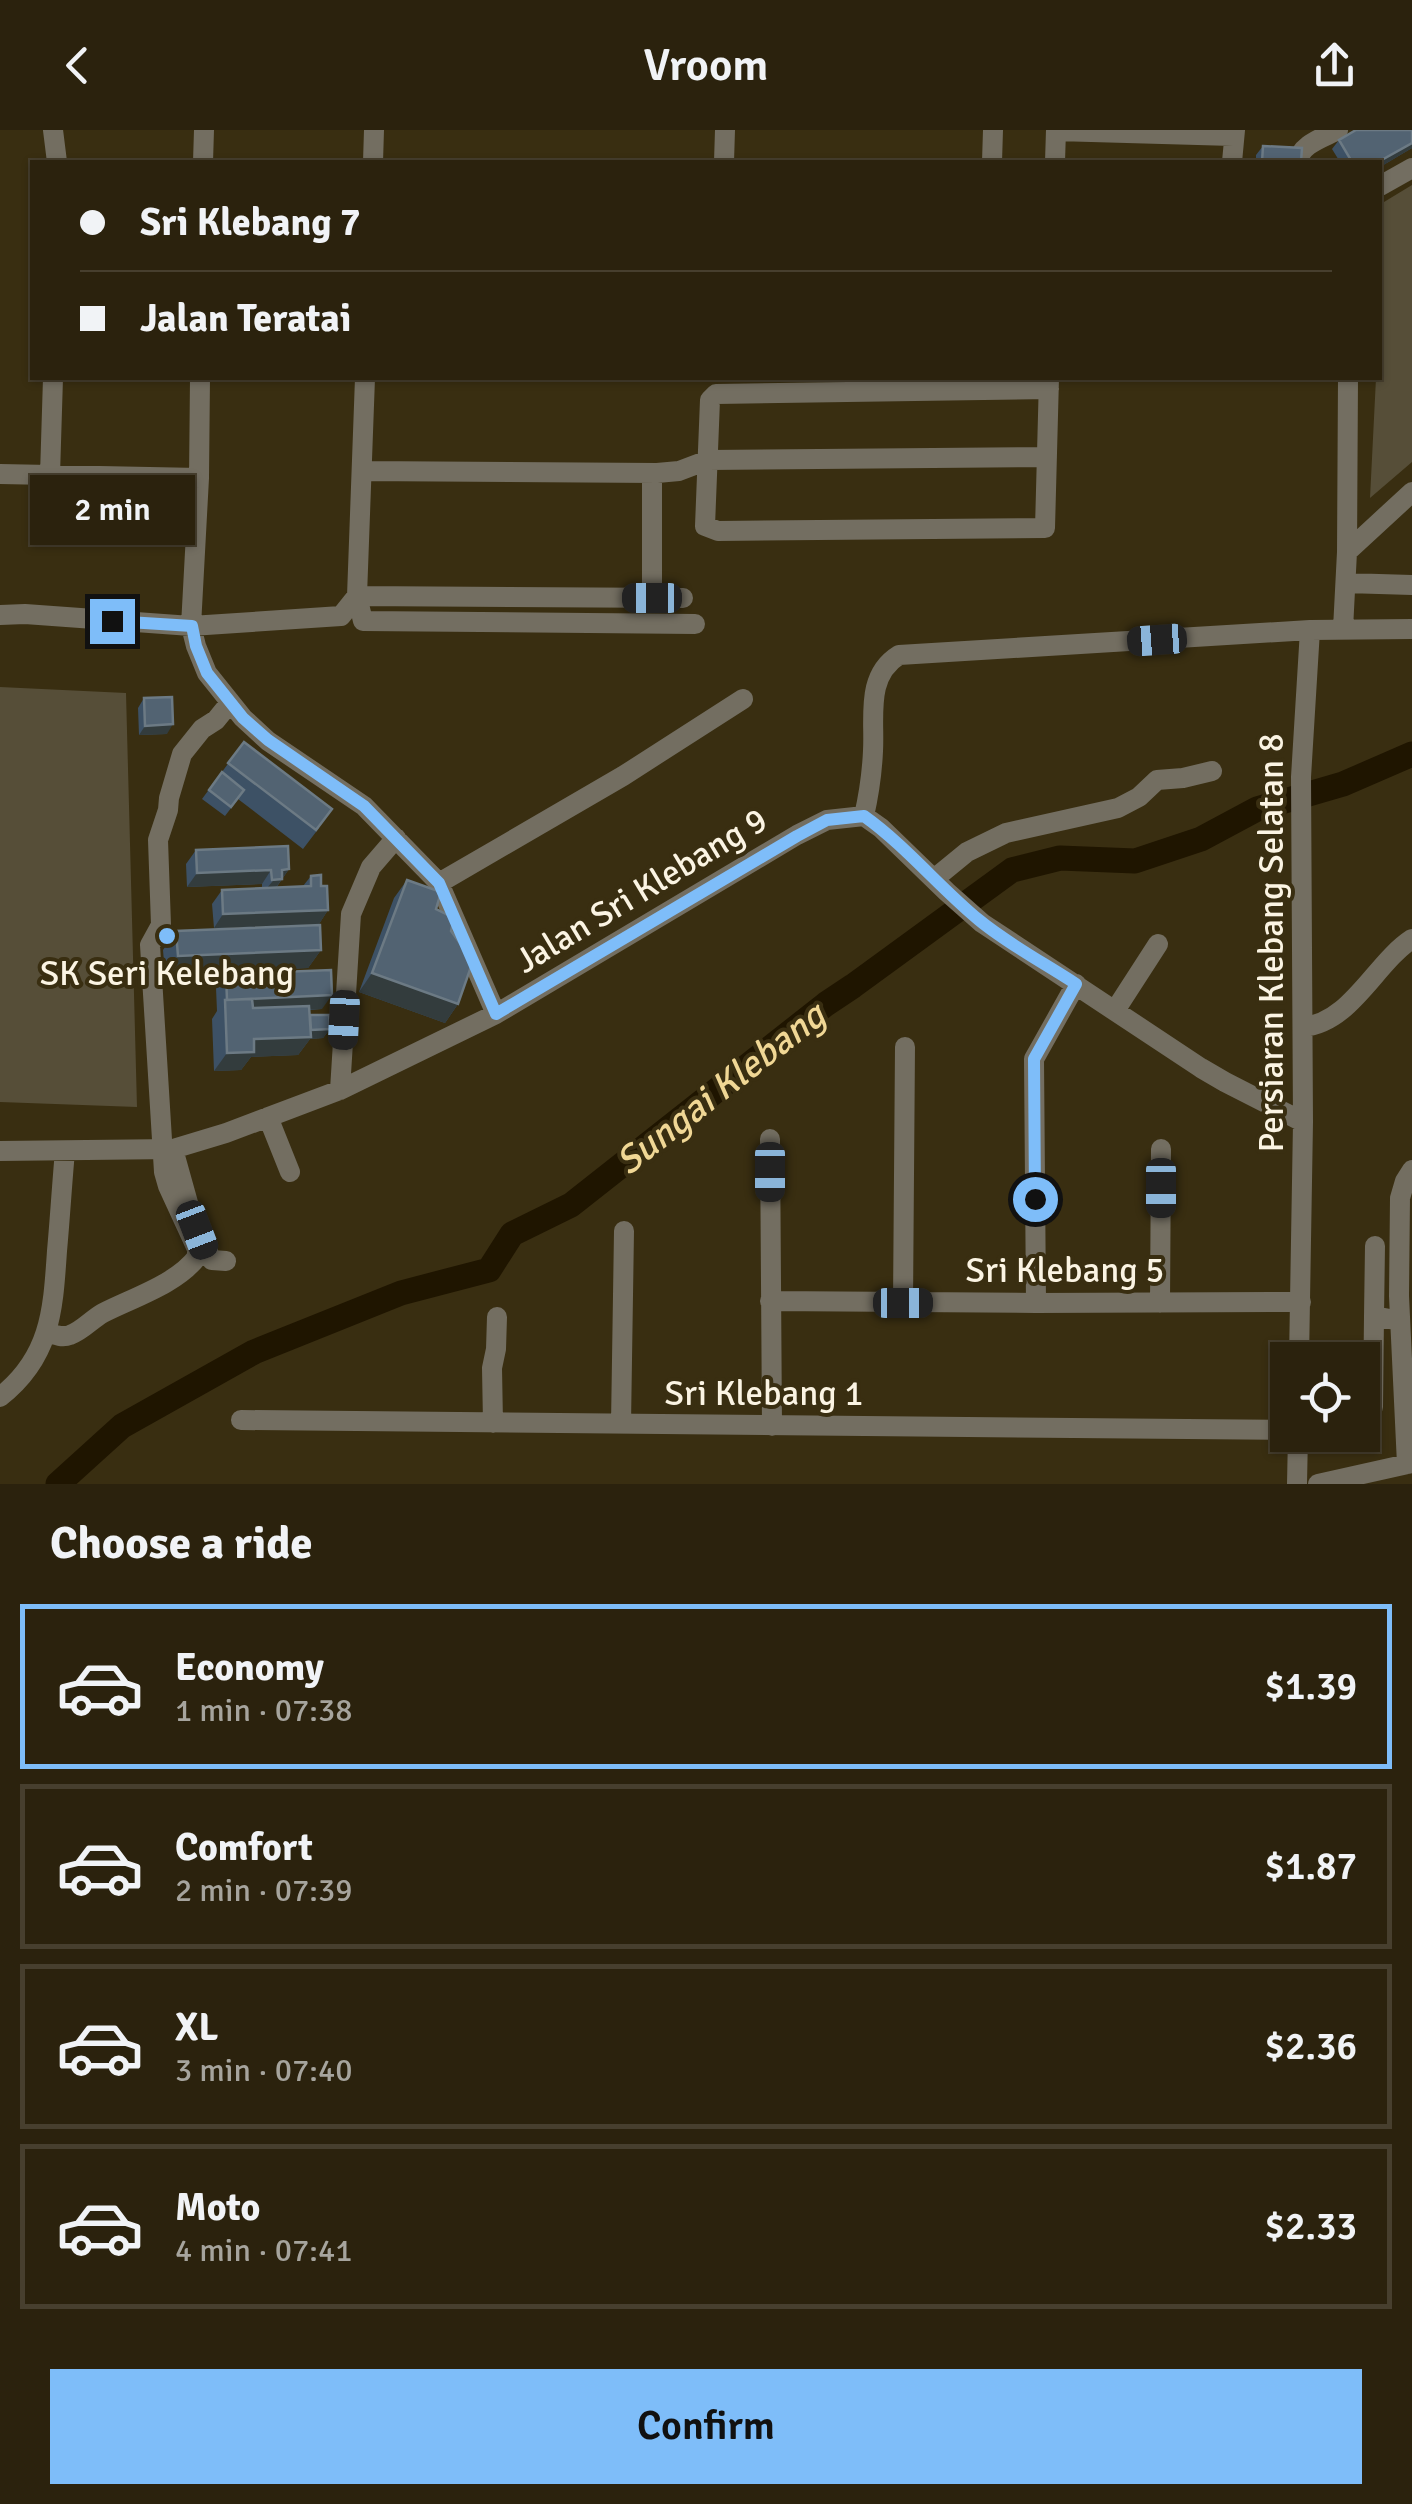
<!DOCTYPE html>
<html lang="en">
<head>
<meta charset="utf-8">
<style>
  body { margin:0; font-family:Signika,sans-serif; background:#372f1b; color:#f1f3f6; height:100vh; display:flex; flex-direction:column; font-size:38px; white-space:nowrap }
  * { box-sizing:border-box; margin:0 }
  p { font-size:32px; color:#a6a49d }
  .icon { flex:none; width:55px; height:55px; fill:none; stroke:currentColor; stroke-width:2; stroke-linecap:round; stroke-linejoin:round }
  .map { position:relative; height:1354px; overflow:hidden }
  .sheet { display:flex; flex-direction:column; background:#2b220d; flex:1 }
  .sheet>* { flex:none }
  .hud { position:absolute; left:30px; top:30px; width:1352px; height:220px; border-radius:0px; box-shadow:0 2px 8px #0004,0 0 0 2px #473f2e; display:grid; align-content:center; height:220px; padding:0 50px; background:#2b220d }
  .tools { position:absolute; left:1270px; top:1212px; display:grid; gap:20px }
  .tools a { display:grid; place-items:center; width:110px; height:110px; border-radius:0px; background:#2b220d; box-shadow:0 2px 8px #0004,0 0 0 2px #473f2e; font-size:50px }
  .end { position:absolute; width:45px; height:45px; margin:-22px; border:12px solid #7ebdf9; background:#111; box-shadow:0 0 0 5px #111 }
  .from { border-radius:50% }
  .bubble { position:absolute; height:70px; border-radius:0px; background:#2b220d; box-shadow:0 2px 8px #0004,0 0 0 2px #473f2e; font-size:32px; font-weight:600; line-height:70px; text-align:center }
  .car { position:absolute; width:30px; height:60px; margin:-30px -15px; border-radius:12px; box-shadow:0 0 8px 2px #0007; background:linear-gradient(#222 24%,#8ab4d8 0 40%,#222 0 76%,#8ab4d8 0 86%,#222 0) }
  .hud b { display:flex; align-items:center; gap:35px; height:95px; font-size:38px }
  .hud b+b { border-top:2px solid #473f2e }
  .hud i { width:25px; height:25px; background:#f1f3f6 }
  ul { padding:0; list-style:none }
  li { display:flex; align-items:center; gap:30px; height:165px; margin:0 20px 15px; padding:0 30px; border:5px solid #473f2e; border-radius:0px }
  li div { flex:1 }
  li b { display:block; font-size:38px }
  li em { font-style:normal; font-weight:600 }
  li.selected { border-color:#7ebdf9 }
  li>.icon { width:90px; height:90px; stroke-width:1.5 }
  h2 { padding:0 50px; font-size:45px; line-height:120px }
  .button { display:flex; gap:20px; margin-top:auto; padding:20px 50px }
  .button a { flex:1; height:115px; border-radius:0px; background:#7ebdf9; color:#111; font-size:40px; font-weight:600; line-height:115px; text-align:center }
  header { display:flex; justify-content:space-between; align-items:center; height:130px; padding:0 50px; background:#2b220d; font-size:45px; font-weight:600 }
  .map>svg:first-child { display:block }
</style>
</head>
<body>
<header><svg class="icon" aria-label="back" viewBox="0 0 24 24"><path d="M15 5l-7 7 7 7"/></svg>Vroom<svg class="icon" aria-label="share" viewBox="0 0 24 24"><path d="M12 15V3M7 8l5-5 5 5M5 13v7h14v-7"/></svg></header>
<div class="map">
<svg width="1412" height="1354" viewBox="0 0 1412 1354">
  <rect width="100%" height="100%" fill="#392e11"/>
  <!-- green -->
  <path fill="#564e38" d="M1412 55V332L1370 368 1376 248H1380V157L1384 72Z
    M0 557 126 563 137 977 0 972Z"/>
  <g fill="none" stroke-linecap="round" stroke-linejoin="round">
    <!-- river -->
    <path stroke="#1f1500" stroke-width="25" d="M58 1354 122 1296 254 1222 401 1163 489 1140 512 1104 571 1075 826 874 853 856 1012 740 1060 728 1135 731 1201 709 1257 679 1343 654 1412 624"/>
    <!-- minor -->
    <path stroke="#736e61" stroke-width="20" d="M53 0 57 32
      M1056 1 1233 6
      M203 32 204 0
      M373 32 374 0
      M724 32 725 0
      M992 32 993 0
      M1055 32 1056 0
      M1232 32 1235 0
      M1298 32C1300 14 1323 8 1338 0
      M1380 56 1412 38
      M200 248 199 348 191 496 196 516 207 543 243 588 268 611 364 676 439 753 496 884
      M365 248 357 466 363 491 695 494
      M1049 259 716 264 710 270 705 396 718 401 1045 398 1049 248
      M362 341 657 343 679 341 708 330 1047 327
      M652 343V467
      M0 344 199 348
      M50 345 53 248
      M1347 422 1412 362
      M1346 453 1412 455
      M357 466 683 468
      M0 485 25 484 191 496 341 486 357 466
      M1343 499 1347 422 1348 248
      M864 686C869 664 872 643 873 621 875 588 865 546 899 525L1310 500
      M934 749 967 722 1006 703 1118 678 1139 667 1157 650 1183 648 1212 641
      M439 753 623 646 743 569
      M1116 879 1158 814
      M1303 897C1351 893 1375 833 1412 809
      M340 960 351 784 371 737 396 708
      M268 987 290 1042
      M770 1009 772 1296
      M173 1019 190 1080
      M0 1021 173 1019 226 1003 340 960 496 884 797 705 827 690 864 686 881 698 947 762 982 793 1201 938 1225 952 1303 992
      M200 1107 212 1130 226 1131
      M1375 1116 1374 1186 1400 1191
      M770 1171 1036 1173 1301 1172
      M903 1173 905 917
      M1036 1173 1034 929 1076 854
      M1160 1173 1161 1019
      M47 1202C55 1205 62 1208 70 1205 82 1201 92 1189 103 1183 132 1168 177 1154 197 1127V1119L168 1056 164 1042 150 815 161 795 158 710 168 680 169 668 182 624 202 599 216 590 229 574
      M1299 1230 1303 992 1301 647 1310 500 1412 499
      M0 1267C51 1227 53 1180 57 1121 60 1088 62 1054 65 1021
      M1373 1277 1374 1186
      M241 1290 1288 1300
      M493 1293 492 1238 496 1219 497 1187
      M621 1294 624 1101
      M1407 1334 1399 1166 1400 1068 1405 1051 1412 1040
      M1297 1354 1298 1305
      M1318 1354 1412 1333"/>
  </g>
  <!-- wall -->
  <path fill="#3d5165" d="M1339 10 1412 18 1380 37V32H1340L1332 19Z
    M1263 16 1301 32H1256V25Z
    M144 568 167 604 139 605 138 578Z
    M244 612 319 698 303 719 238 669 225 686 202 669Z
    M196 720 289 739 276 758 303 756 311 746 321 756 328 780 319 794 214 798 212 774 222 760 262 758V754L187 757 186 734Z
    M407 750 436 779 451 801 458 874 445 893 359 862 394 768Z
    M176 801 321 820 308 838 165 844 163 820Z
    M226 844 322 879 310 880V885L330 899 323 908 310 909 298 925 251 927 241 940 214 941 212 889 217 881 216 858Z"/>
  <!-- shaded-wall -->
  <path fill="#333c3d" d="M1412 13V18L1380 37V32H1378Z
    M173 594 167 604 139 605 145 596Z
    M289 739 272 763 262 764 282 740Z
    M271 740 262 754 187 757 197 743Z
    M328 780 319 794 214 798 223 784Z
    M321 820 308 838 165 844 178 826Z
    M372 843 458 874 445 893 359 862Z
    M332 865 322 879 225 884 227 870Z
    M330 899 323 908 310 909 298 925 251 927 241 940 214 941 227 923 254 909 310 900Z"/>
  <!-- building -->
  <path fill="#526372" stroke="#6c7a84" stroke-width="2.5" d="M1356 0H1412V13L1378 32H1352L1339 10Z
    M1263 16 1302 18 1301 32H1262Z
    M172 567 173 594 145 596 144 568Z
    M244 612 332 679 316 700 228 633Z
    M222 642 244 660 231 677 209 660Z
    M288 716 289 739 282 740V749L272 750 271 740 197 743 196 720Z
    M321 745V756H327L328 780 223 784 222 760 311 756V746Z
    M407 750 441 762 436 779 454 788 451 801 473 831 458 874 372 843Z
    M320 795 321 820 178 826 176 801Z
    M331 840 332 865 227 870 226 844Z
    M252 869 253 878 309 876 311 907 254 909V922L227 923 225 870Z
    M310 885H329L330 899 311 900Z"/>
  <g fill="none" stroke-linecap="round" stroke-linejoin="round">
    <!-- route -->
    <path stroke="#7ebdf9" stroke-width="12" d="M112 491 192 496 196 516 207 543 243 588 268 610 364 676 439 753 496 884 797 706 827 690 864 686C906 716 939 757 979 790 1008 814 1044 833 1076 854L1034 929 1035 1069"/>
  </g>
  <!-- markers -->
  <circle fill="#7ebdf9" stroke="#392e11" stroke-width="4" cx="167" cy="806" r="10"/>
  <g text-anchor="middle" stroke-width="8" stroke-linejoin="round" paint-order="stroke">
    <!-- street labels -->
    <g font-size="35" fill="#fbf4e3" stroke="#392e11">
      <text transform="translate(641 760) rotate(-31)" y="12">Jalan Sri Klebang 9</text>
      <text transform="translate(1271 813) rotate(-90)" y="12">Persiaran Klebang Selatan 8</text>
      <text x="1065" y="1152">Sri Klebang 5</text>
      <text x="764" y="1275">Sri Klebang 1</text>
    </g>
    <!-- poi labels -->
    <g font-size="35" fill="#fbf4e3" stroke="#392e11">
      <text x="167" y="855">SK Seri Kelebang</text>
    </g>
    <!-- water labels -->
    <g font-size="38" font-style="italic" fill="#f0d795" stroke="#392e11">
      <text transform="translate(720 958) rotate(-38)" y="13">Sungai Klebang</text>
    </g>
  </g>
</svg>
<div class="tools">
<a><svg class="icon" aria-label="locate" viewBox="0 0 24 24"><circle cx="12" cy="12" r="6"/><path d="M12 2v4M12 18v4M2 12h4M18 12h4"/></svg></a>
</div>
<i class="end from" style="left:1035px;top:1069px"></i>
<i class="end" style="left:112px;top:491px"></i>
<div class="bubble" style="left:30px;top:345px;width:165px">2 min</div>
<i class="car" style="left:652px;top:468px;rotate:270deg"></i>
<i class="car" style="left:1157px;top:510px;rotate:266deg"></i>
<i class="car" style="left:344px;top:890px;rotate:183deg"></i>
<i class="car" style="left:770px;top:1042px;rotate:180deg"></i>
<i class="car" style="left:1161px;top:1058px;rotate:180deg"></i>
<i class="car" style="left:197px;top:1100px;rotate:159deg"></i>
<i class="car" style="left:903px;top:1173px;rotate:90deg"></i>
<div class="hud">
<b><i class="from"></i>Sri Klebang 7</b>
<b><i></i>Jalan Teratai</b>
</div>
</div>
<section class="sheet">
<h2>Choose a ride</h2>
<ul>
<li class="selected"><svg class="icon" aria-label="car" viewBox="0 0 24 24"><path d="M5 17H2v-5l4-1 3-4h7l3 4 3 1v5h-3M9 17h6M6 11h13"/><circle cx="7" cy="17" r="2"/><circle cx="17" cy="17" r="2"/></svg><div><b>Economy</b><p>1 min · 07:38</p></div><em>$1.39</em></li>
<li><svg class="icon" aria-label="car" viewBox="0 0 24 24"><path d="M5 17H2v-5l4-1 3-4h7l3 4 3 1v5h-3M9 17h6M6 11h13"/><circle cx="7" cy="17" r="2"/><circle cx="17" cy="17" r="2"/></svg><div><b>Comfort</b><p>2 min · 07:39</p></div><em>$1.87</em></li>
<li><svg class="icon" aria-label="car" viewBox="0 0 24 24"><path d="M5 17H2v-5l4-1 3-4h7l3 4 3 1v5h-3M9 17h6M6 11h13"/><circle cx="7" cy="17" r="2"/><circle cx="17" cy="17" r="2"/></svg><div><b>XL</b><p>3 min · 07:40</p></div><em>$2.36</em></li>
<li><svg class="icon" aria-label="car" viewBox="0 0 24 24"><path d="M5 17H2v-5l4-1 3-4h7l3 4 3 1v5h-3M9 17h6M6 11h13"/><circle cx="7" cy="17" r="2"/><circle cx="17" cy="17" r="2"/></svg><div><b>Moto</b><p>4 min · 07:41</p></div><em>$2.33</em></li>
</ul>
<div class="button"><a>Confirm</a></div>
</section>
</body>
</html>
